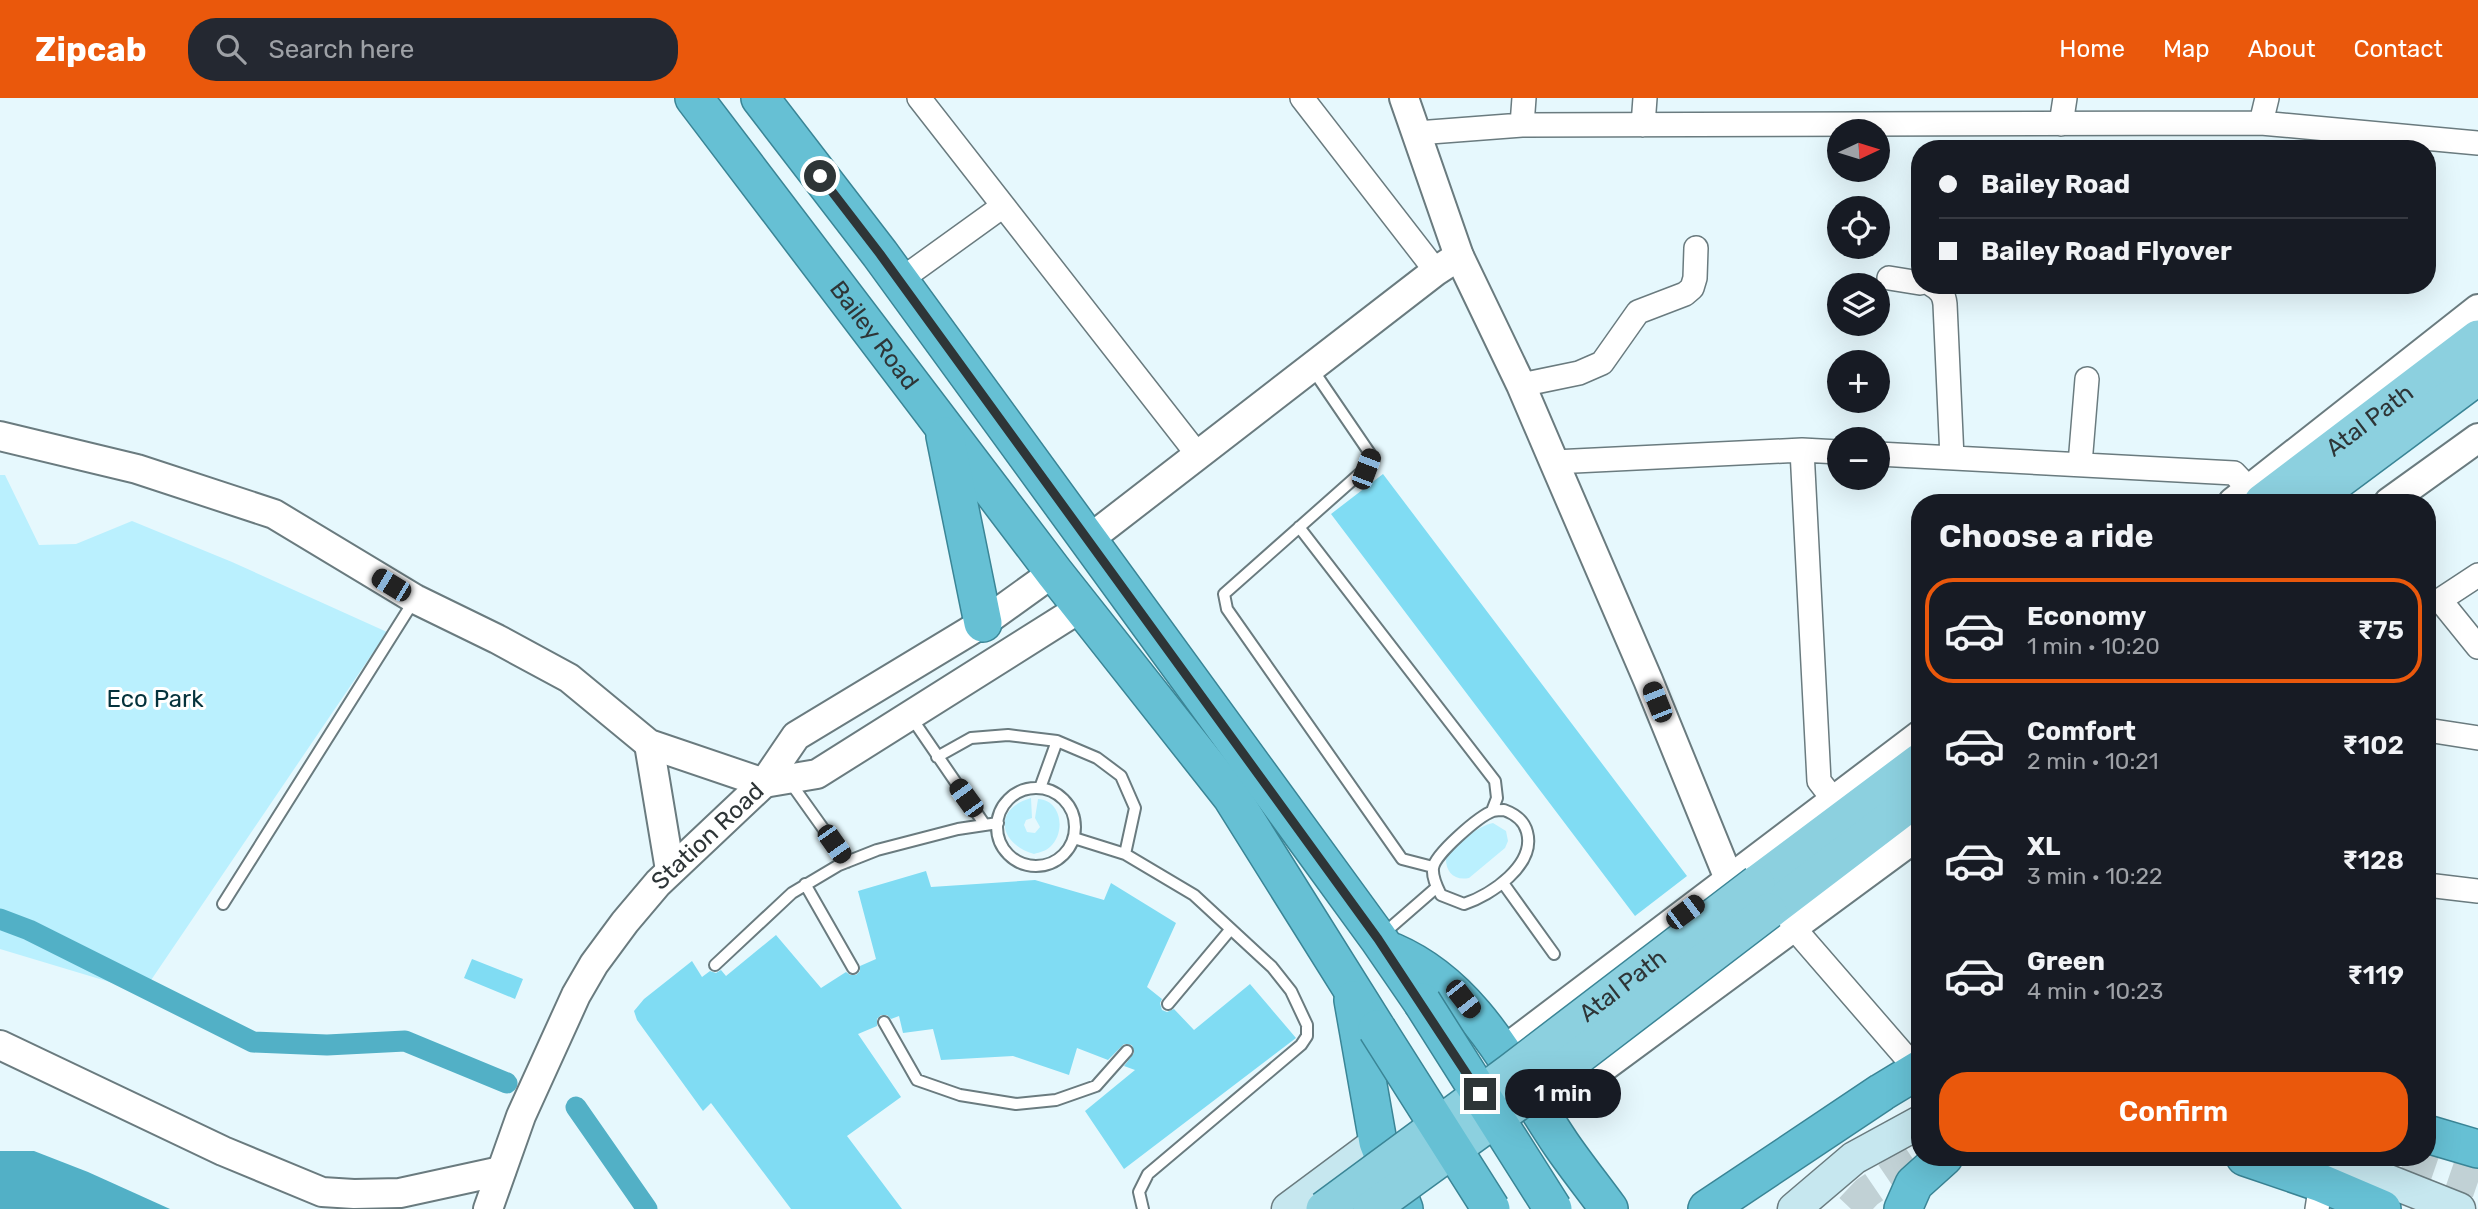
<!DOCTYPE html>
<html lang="en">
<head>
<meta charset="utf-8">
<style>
  body { margin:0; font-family:Rubik,sans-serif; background:#242831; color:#f1f3f6; height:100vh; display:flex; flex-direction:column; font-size:26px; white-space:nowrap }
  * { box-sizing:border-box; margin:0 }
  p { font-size:23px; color:#9ea1a6 }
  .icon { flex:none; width:38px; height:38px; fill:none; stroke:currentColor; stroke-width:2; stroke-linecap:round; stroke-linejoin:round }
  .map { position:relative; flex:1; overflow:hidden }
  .sheet { position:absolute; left:1911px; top:396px; width:525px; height:672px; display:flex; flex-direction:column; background:#171b24; border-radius:28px; box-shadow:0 7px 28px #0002 }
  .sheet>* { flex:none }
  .guide { position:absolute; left:1911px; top:42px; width:525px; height:154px; border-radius:28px; box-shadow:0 7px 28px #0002; display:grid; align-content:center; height:154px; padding:0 28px; background:#171b24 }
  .needle { width:46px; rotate:86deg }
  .buttons { position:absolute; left:1827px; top:21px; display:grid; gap:14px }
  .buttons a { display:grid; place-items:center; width:63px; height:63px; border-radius:50%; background:#171b24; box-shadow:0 7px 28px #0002; font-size:35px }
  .end { position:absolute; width:32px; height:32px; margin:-16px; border:9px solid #2e3537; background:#fff; box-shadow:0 0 0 4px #fff }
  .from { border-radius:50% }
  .bubble { position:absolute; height:49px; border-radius:24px; background:#171b24; box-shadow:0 7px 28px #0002; font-size:23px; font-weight:600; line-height:49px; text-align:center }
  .car { position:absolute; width:21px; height:42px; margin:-21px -10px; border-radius:9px; box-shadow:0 0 5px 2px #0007; background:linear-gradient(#222 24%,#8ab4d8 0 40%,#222 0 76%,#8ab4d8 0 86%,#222 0) }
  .guide b { display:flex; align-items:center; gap:24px; height:66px; font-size:26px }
  .guide b+b { border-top:2px solid #363941 }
  .guide i { width:18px; height:18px; background:#f1f3f6 }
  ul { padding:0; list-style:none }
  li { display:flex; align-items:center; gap:21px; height:105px; margin:0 14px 10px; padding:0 14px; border:4px solid transparent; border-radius:28px }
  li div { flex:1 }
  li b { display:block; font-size:26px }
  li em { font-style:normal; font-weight:600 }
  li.current { border-color:#ea580c }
  li>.icon { width:63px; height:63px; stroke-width:1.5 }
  h2 { padding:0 28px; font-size:32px; line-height:84px }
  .button { display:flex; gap:14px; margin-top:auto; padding:14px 28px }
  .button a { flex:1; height:80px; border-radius:28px; background:#ea580c; color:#fff; font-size:28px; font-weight:600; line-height:80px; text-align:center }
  header { display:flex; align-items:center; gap:42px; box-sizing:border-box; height:98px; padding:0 35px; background:#ea580c; color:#fff }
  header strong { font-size:33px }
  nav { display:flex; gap:38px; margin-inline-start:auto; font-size:24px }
  .search { width:490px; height:63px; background:#242831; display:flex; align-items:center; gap:18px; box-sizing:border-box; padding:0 24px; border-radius:28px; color:#9ea1a6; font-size:26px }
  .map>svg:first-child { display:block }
</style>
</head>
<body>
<header>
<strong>Zipcab</strong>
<div class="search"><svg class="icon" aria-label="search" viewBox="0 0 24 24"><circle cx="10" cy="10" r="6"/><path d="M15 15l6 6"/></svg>Search here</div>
<nav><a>Home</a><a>Map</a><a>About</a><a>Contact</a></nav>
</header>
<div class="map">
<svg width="2478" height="1111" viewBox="0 0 2478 1111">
  <rect width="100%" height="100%" fill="#e6f8fd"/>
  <!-- green -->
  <path fill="#baf0fe" d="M0 377H5L39 447 76 446 132 423 232 464 387 534 143 894 0 851Z
    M1031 700 1032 720 1026 722 1024 727 1027 734 1035 735 1040 729 1035 720 1038 701C1062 702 1066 735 1050 749 1046 753 1040 754 1034 756 999 746 992 711 1031 700Z
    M1493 725 1506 733 1508 743 1505 750 1469 780C1453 783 1445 773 1446 758 1458 746 1477 728 1493 725Z"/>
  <!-- water -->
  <path fill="#52b0c6" d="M0 1053H34L88 1074 170 1111H0Z"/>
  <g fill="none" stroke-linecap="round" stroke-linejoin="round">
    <!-- canal -->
    <path stroke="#52b0c6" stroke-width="21" d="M0 821 29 832 253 944 327 947 405 943 507 985
      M576 1009 647 1111"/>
  </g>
  <!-- building -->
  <path fill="#80dcf3" d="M1383 376 1687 778 1635 818 1331 416Z
    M926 773 931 789 1035 782 1104 802 1111 785 1176 825 1147 889 1162 901 1160 905 1162 912 1167 914 1174 911 1194 932 1250 886 1296 940 1124 1071 1085 1013 1135 972 1124 968 1134 955 1132 947 1124 946 1108 962 1077 950 1069 977 1013 958 941 962 933 931 903 935 899 918 891 921 887 917H881L877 921V928L858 936 901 999 847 1038 902 1111H791L711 1005 703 1013 637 922 634 913 644 901 692 863 702 879 710 873 716 875 721 872 726 878 776 837 821 890 846 874 850 877H856L860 873V868L876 861 858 793Z
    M472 861 523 881 515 901 464 880Z"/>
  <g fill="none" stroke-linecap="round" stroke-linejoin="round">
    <!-- secondary-tunnel -->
    <path stroke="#c1d1d5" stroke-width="32" stroke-dasharray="32 16" stroke-linecap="butt" d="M2405 1059 2478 1084
      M1851 1111 1867 1094 1920 1058"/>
    <!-- service casing -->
    <g stroke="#6a7b7f" stroke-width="14">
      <path id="service" d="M1311 269 1371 357 1365 371 1224 496 1227 511 1402 761 1433 769
        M1299 429 1495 683 1497 700 1492 713
        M911 619 985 727
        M937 659 971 640 1008 637 1057 643 1097 660 1121 678 1135 710 1125 756
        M790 684 847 764
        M1040 690 1057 643
        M997 729a39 39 0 1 1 78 0a39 39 0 1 1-78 0Z
        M1504 712C1515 716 1524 722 1527 734 1536 767 1491 797 1464 806L1441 797C1437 789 1432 780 1433 770 1435 756 1479 718 1493 713 1497 712 1501 712 1504 712Z
        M1074 740 1125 756 1194 797 1272 869 1291 893 1307 927V938L1301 947 1148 1076 1139 1094 1143 1111
        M1503 785 1554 856
        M805 786 853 870
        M223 806 415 501
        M1383 836 1437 789
        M715 867 792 795 839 767 877 752 958 731 998 725
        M1168 906 1230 832
        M884 924 917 982 960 997 1016 1006 1056 1002 1096 988 1127 953"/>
    </g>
    <!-- minor casing -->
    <g stroke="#6a7b7f" stroke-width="26">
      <path id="minor" d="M919 0 1198 357
        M1302 0 1436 173
        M2261 25 2478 45
        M2061 26 2065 0
        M1522 27 1524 0
        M1643 27 1645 0
        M1417 35 1522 27 2261 25 2267 0
        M1889 180 1920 185
        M899 183 1003 108
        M1932 187C1941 192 1944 197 1945 206L1952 360
        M1521 287 1579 275 1602 265 1638 214 1685 196 1692 190 1695 180 1696 150
        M1802 352 1839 354
        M1878 356 2234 375 2250 392
        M1554 364 1802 352 1819 683 1833 701
        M2080 366 2087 281
        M2478 477 2440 502 2478 549
        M2427 632 2478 640
        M2427 787 2478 793
        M1793 829 1917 972
        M2317 1111 2321 1085"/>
    </g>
    <!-- tertiary casing -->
    <g stroke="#6a7b7f" stroke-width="32">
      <g id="tertiary">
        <path d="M1404 0 1459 158 1521 287 1554 364 1648 582 1729 781"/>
        <path d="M0 338 137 371 274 416 415 501 497 541 569 580 649 646 764 685 817 676 1082 509"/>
        <path d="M2233 404 2478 211"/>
        <path d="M2389 404 2478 340"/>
        <path d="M1088 442 1436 173 1459 158"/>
        <path d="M649 646 670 772"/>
        <path d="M0 947 223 1053 322 1094 354 1096 400 1095 501 1073"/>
        <path d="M1503 953 1920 637"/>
        <path d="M1544 1017 1601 971 1920 736"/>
        <path id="s1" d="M488 1111 521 1018 576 897 594 866 625 824 658 785 764 685 796 638 983 525 1054 474"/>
      </g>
    </g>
    <!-- secondary casing -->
    <g stroke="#6a7b7f" stroke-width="35">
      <path id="secondary" d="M2328 1059 2459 1111
        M1288 1111 1378 1044
        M1794 1111 1854 1060 1920 1024"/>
    </g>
    <!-- primary casing -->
    <g stroke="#3a8596" stroke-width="38">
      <g id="primary">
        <path id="s2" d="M2262 404 2478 240"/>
        <path d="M2310 404 2478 279"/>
        <path d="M1757 785 1920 663"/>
        <path d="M1769 813 1920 698"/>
      </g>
    </g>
    <!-- trunk casing -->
    <g stroke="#3a8596" stroke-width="40">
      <g id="trunk">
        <path id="s3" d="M694 0 1054 474 1231 698 1377 931"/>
        <path d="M760 0 880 156 1378 840 1422 904"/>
        <path d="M945 338 983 525"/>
        <path d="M1393 854C1476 890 1513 975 1561 1046 1576 1068 1593 1089 1609 1111"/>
        <path d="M1353 902 1378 1044 1404 1111"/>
        <path d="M2427 1036 2478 1051"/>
        <path d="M2245 1059 2321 1085 2382 1111"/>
        <path d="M1707 1111 1882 994 1920 971"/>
        <path d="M1903 1111 1914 1086 1944 1059"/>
      </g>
    </g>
    <!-- service -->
    <use href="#service" stroke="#fff" stroke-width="10"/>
    <!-- minor -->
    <use href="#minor" stroke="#fff" stroke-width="23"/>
    <!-- tertiary -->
    <use href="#tertiary" stroke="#fff" stroke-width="28"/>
    <!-- secondary -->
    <use href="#secondary" stroke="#c6e7ef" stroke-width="32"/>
    <!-- primary -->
    <use href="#primary" stroke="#8cd0df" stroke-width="35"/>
    <!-- trunk -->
    <use href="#trunk" stroke="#66c0d4" stroke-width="37"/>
    <!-- primary-bridge casing -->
    <g stroke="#3a8596" stroke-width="38" stroke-linecap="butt">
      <g id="primary-bridge">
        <path id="s4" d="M1324 1111 1511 973 1757 785"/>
        <path d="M1371 1111 1527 998 1769 813"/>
      </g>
    </g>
    <!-- trunk-bridge casing -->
    <g stroke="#3a8596" stroke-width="40" stroke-linecap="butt">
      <path id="trunk-bridge" d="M1422 904 1553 1111
        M1377 931 1491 1111"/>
    </g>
    <!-- primary-bridge -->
    <use href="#primary-bridge" stroke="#8cd0df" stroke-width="35"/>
    <!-- trunk-bridge -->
    <use href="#trunk-bridge" stroke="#66c0d4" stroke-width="37"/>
  </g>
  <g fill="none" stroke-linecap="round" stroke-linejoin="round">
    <!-- route -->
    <path stroke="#2e3537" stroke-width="9" d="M820 78 880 156 1378 841 1480 996"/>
  </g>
  <g text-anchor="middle" stroke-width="6" stroke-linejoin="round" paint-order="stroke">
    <!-- street labels -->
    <g font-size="24" fill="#2e3537" stroke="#fff">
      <text dy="8" stroke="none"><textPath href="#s3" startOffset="298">Bailey Road</textPath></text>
      <text dy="8" stroke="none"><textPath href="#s2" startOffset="135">Atal Path</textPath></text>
      <text dy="8" stroke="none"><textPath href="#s1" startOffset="439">Station Road</textPath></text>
      <text dy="8" stroke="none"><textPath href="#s4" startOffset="373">Atal Path</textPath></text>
    </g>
    <!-- park labels -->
    <g font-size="24" fill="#04323c" stroke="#fff">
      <text x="155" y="609">Eco Park</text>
    </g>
  </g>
</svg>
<div class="buttons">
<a><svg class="needle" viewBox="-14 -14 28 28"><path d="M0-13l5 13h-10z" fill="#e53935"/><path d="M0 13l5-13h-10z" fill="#9ea1a6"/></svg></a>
<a><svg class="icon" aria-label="locate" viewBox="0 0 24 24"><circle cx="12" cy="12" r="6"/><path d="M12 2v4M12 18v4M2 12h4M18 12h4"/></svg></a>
<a><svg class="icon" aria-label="layers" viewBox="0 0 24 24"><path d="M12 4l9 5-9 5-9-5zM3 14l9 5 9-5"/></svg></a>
<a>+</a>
<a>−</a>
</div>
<i class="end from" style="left:820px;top:78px"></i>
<i class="end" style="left:1480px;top:996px"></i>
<div class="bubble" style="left:1505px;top:971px;width:116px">1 min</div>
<i class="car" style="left:1366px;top:371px;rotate:21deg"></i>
<i class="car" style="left:391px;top:487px;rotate:301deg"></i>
<i class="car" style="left:1657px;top:604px;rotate:338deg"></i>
<i class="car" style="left:966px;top:700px;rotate:324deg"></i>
<i class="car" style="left:834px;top:746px;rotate:145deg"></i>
<i class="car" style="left:1685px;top:814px;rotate:53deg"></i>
<i class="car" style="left:1463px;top:901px;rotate:142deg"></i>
<div class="guide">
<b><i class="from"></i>Bailey Road</b>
<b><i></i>Bailey Road Flyover</b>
</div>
<section class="sheet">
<h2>Choose a ride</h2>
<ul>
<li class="current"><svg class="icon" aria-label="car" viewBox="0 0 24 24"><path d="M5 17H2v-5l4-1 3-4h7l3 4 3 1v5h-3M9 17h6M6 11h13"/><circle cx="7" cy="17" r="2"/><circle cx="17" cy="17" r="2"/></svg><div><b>Economy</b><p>1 min · 10:20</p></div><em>₹75</em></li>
<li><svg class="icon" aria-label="car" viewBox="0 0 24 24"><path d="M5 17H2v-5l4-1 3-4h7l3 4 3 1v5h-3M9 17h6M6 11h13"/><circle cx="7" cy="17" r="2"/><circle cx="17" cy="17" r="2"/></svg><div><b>Comfort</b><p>2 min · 10:21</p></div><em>₹102</em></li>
<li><svg class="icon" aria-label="car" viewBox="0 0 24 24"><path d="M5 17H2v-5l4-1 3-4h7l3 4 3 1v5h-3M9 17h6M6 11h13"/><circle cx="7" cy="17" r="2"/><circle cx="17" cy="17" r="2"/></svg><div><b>XL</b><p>3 min · 10:22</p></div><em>₹128</em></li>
<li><svg class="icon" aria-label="car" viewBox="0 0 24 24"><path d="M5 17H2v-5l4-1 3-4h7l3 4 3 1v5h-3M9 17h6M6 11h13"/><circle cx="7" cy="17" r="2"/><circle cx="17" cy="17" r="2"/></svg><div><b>Green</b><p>4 min · 10:23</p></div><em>₹119</em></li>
</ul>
<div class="button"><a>Confirm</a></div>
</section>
</div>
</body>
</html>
